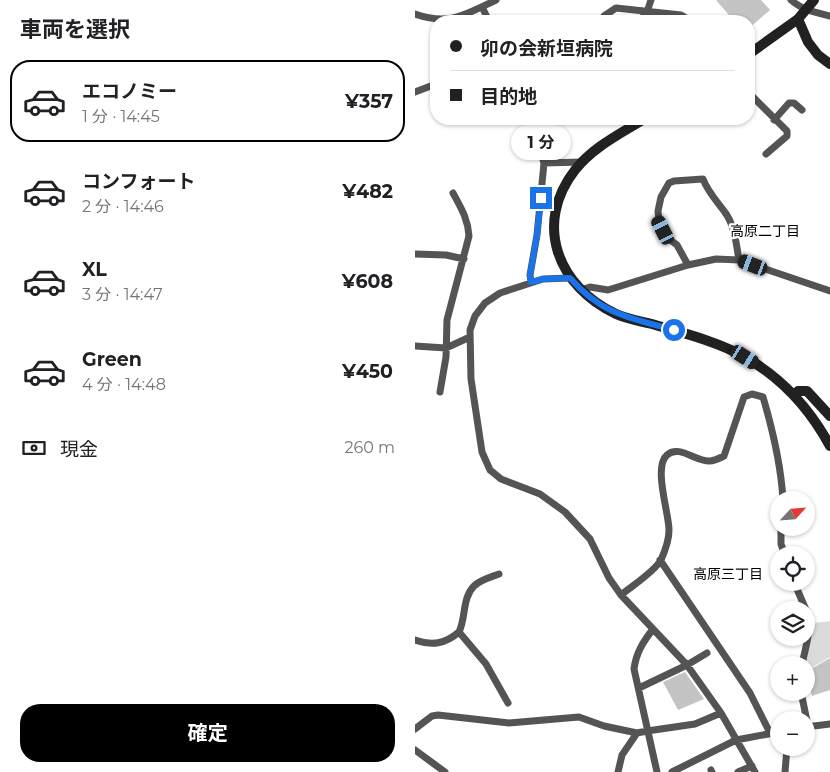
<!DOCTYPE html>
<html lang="ja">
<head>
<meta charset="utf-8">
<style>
  body { margin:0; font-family:Montserrat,"Noto Sans JP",sans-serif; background:#f6f6f6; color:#202124; height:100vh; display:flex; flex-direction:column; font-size:19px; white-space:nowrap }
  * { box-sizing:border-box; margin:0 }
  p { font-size:16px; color:#757577 }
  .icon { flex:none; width:28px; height:28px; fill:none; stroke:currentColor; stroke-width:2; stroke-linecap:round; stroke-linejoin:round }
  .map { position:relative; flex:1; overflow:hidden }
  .panel { display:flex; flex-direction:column; background:#fff; width:415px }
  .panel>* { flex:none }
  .top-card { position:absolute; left:15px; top:15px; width:325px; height:110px; border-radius:20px; box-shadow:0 1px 4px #0004; display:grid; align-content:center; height:110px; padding:0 20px; background:#fff }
  .needle { width:32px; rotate:64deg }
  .fabs { position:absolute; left:355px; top:491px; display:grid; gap:10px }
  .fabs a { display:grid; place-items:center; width:45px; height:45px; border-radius:50%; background:#fff; box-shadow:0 1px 4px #0004; font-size:25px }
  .end { position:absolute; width:22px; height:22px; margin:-11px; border:6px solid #1a73e8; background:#fff; box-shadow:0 0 0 2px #fff }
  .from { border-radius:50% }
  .bubble { position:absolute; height:35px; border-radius:18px; background:#fff; box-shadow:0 1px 4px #0004; font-size:16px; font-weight:700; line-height:35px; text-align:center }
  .car { position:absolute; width:15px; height:30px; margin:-15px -8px; border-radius:6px; box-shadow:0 0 4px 1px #0007; background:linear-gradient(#222 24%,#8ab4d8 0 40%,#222 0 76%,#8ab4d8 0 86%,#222 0) }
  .top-card b { display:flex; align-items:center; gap:18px; height:48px; font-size:19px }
  .top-card b+b { border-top:1px solid #e0e0e0 }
  .top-card i { width:12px; height:12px; background:#202124 }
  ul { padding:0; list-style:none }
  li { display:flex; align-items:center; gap:15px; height:82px; margin:0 10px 8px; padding:0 10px; border:2px solid transparent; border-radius:20px }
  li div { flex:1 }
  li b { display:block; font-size:19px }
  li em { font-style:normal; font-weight:700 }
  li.current { border-color:#000 }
  li>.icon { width:45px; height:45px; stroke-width:1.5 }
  h2 { padding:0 20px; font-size:22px; line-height:60px }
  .pay { display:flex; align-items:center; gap:12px; height:55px; padding:0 20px; font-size:19px }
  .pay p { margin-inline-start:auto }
  .cta { display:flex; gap:10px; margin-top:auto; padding:10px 20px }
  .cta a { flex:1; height:58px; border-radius:20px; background:#000; color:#fff; font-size:20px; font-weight:700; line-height:58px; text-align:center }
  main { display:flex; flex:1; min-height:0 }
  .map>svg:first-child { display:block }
</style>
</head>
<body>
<main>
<section class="panel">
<h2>車両を選択</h2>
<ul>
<li class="current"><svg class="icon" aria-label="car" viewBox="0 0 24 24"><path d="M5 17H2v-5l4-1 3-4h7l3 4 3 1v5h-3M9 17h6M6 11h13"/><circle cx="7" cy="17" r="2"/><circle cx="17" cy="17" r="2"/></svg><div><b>エコノミー</b><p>1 分 · 14:45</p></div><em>¥357</em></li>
<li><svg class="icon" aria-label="car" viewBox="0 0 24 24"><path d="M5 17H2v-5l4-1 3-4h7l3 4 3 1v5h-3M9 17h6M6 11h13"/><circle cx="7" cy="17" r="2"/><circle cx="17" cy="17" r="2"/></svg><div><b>コンフォート</b><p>2 分 · 14:46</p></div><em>¥482</em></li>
<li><svg class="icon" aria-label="car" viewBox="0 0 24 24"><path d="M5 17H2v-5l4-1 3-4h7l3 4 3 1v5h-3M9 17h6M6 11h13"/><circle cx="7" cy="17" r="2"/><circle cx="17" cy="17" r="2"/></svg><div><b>XL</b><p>3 分 · 14:47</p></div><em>¥608</em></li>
<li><svg class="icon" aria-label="car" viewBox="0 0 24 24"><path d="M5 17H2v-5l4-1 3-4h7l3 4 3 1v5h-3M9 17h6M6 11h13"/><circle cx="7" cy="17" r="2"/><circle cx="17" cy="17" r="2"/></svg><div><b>Green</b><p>4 分 · 14:48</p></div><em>¥450</em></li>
</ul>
<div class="pay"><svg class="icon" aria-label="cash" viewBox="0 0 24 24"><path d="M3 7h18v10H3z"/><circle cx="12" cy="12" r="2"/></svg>現金<p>260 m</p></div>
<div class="cta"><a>確定</a></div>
</section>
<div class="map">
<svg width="415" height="772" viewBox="0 0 415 772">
  <rect width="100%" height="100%" fill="#fff"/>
  <!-- park -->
  <path fill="#dbdbdb" d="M415 621V657L391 671V665H390L398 623Z"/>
  <!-- building -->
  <path fill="#c4c4c4" d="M301 0H346L355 10 334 28V21H319Z
    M415 658V690L397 696 391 672Z
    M270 672 289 699 263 710 248 682Z"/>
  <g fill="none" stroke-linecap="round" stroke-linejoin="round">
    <!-- minor -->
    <path stroke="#545454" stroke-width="7" d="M376 0C387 10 400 12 415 16
      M67 7 74 21
      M227 11 234 21
      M232 12 236 0
      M0 14C34 26 50 15 81 0
      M149 21 150 19
      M191 21 189 16 201 8 266 15 276 21
      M0 92 21 84
      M334 93 372 131V136L351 154
      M359 120 374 103H379L387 110
      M129 163 167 162
      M0 254 31 255 49 259
      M273 265 262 245 250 236 244 221 243 211 246 197 254 183 259 181 288 179C293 192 301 200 309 211 320 225 321 243 324 260
      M155 278 128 279 85 293 70 303 60 316 55 330 56 379 67 452 75 470 86 479 125 494 150 512 175 539 194 578 206 595 272 665 306 713 340 772
      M116 282 115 275 122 235 129 163 125 151 121 119
      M165 290 175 287 193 290 273 265 301 259 324 260 415 291
      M0 346 31 348 55 337
      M25 392 31 357 32 320 54 236C53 219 46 208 38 193
      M366 528V544L370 555
      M245 560 335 693 355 733
      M379 582 391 610
      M206 595C217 586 239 572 246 560 250 551 254 539 254 530 254 513 238 467 252 455 264 444 281 462 295 461 299 461 305 458 309 456L329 397 337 394 348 397C358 431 366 464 368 500
      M238 629C228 642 221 653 219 669L242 772
      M44 632C51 618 47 598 59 586 65 580 76 577 84 574
      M0 640C17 646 30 644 44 632L71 664 93 703
      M387 665C390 648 398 628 391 611
      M224 688 272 665 292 653
      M386 692 393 726
      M391 727 415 724
      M0 729 17 716 23 715 94 723 164 717 189 726 222 733
      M0 750 30 772
      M296 770 297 772
      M203 772 207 755 222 733 232 731 280 724 306 713
      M257 772 321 740 364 732
      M323 772 337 766
      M370 772 372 748"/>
    <!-- secondary -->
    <path stroke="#212121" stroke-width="10" d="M383 19 393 42 403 55 415 64
      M334 54 383 19 399 0
      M229 119C205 134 178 147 160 170 118 224 143 287 201 314 212 319 225 321 237 324 268 333 301 341 330 357 367 378 395 409 415 446
      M379 395 383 391H392L415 416"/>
  </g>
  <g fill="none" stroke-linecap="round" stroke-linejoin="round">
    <!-- route -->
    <path stroke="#1a73e8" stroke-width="6" d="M126 198 122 235 115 275 116 282 128 279 155 278C186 314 215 318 259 330"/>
  </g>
  <g text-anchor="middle" stroke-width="4.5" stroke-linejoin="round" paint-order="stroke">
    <!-- neighbourhood labels -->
    <g font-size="14" fill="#000" stroke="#fff">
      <text x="350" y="236">高原二丁目</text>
      <text x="313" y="579">高原三丁目</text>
    </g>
  </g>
</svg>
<div class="fabs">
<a><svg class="needle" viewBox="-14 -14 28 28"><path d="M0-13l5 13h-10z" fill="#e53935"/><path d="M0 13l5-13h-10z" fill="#757577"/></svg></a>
<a><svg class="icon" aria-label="locate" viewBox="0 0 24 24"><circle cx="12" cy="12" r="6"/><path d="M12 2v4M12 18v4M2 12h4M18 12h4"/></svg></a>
<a><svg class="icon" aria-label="layers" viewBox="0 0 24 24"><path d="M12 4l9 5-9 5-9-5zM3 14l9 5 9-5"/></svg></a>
<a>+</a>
<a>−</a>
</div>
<i class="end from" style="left:259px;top:330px"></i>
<i class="end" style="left:126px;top:198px"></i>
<div class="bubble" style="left:96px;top:125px;width:60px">1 分</div>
<i class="car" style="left:248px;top:230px;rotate:333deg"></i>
<i class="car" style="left:338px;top:265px;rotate:291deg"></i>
<i class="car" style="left:330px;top:357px;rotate:122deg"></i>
<div class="top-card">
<b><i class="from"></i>卯の会新垣病院</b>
<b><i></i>目的地</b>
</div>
</div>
</main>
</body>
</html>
